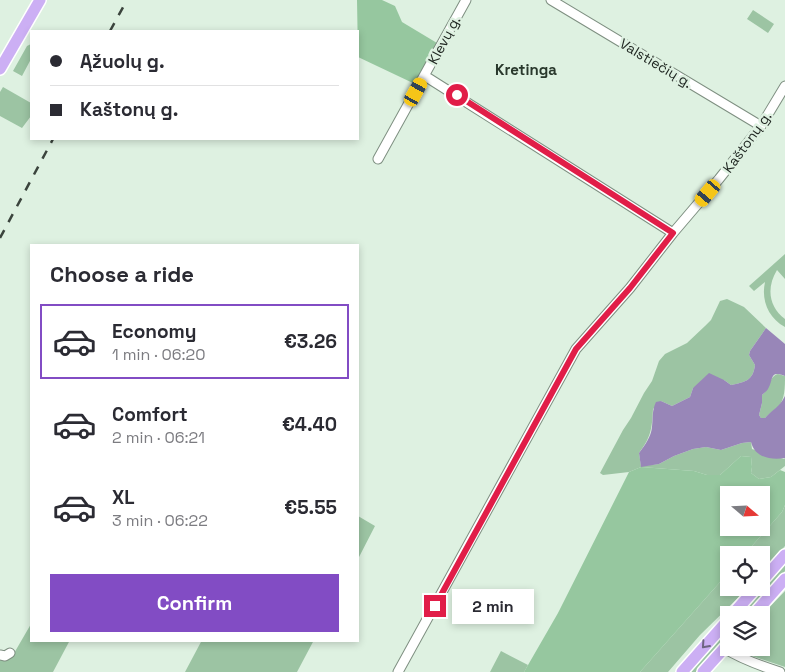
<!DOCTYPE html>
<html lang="en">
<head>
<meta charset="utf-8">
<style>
  body { margin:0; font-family:"Space Grotesk",sans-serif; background:#f7f7f7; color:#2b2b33; height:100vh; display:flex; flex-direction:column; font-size:19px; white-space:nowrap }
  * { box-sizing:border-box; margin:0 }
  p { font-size:16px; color:#7c7c81 }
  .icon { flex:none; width:28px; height:28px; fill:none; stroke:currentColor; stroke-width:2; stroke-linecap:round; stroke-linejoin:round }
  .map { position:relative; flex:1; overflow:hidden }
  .sheet { position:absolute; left:30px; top:244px; width:329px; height:398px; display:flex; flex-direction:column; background:#fff; border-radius:0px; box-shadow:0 2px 8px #0003 }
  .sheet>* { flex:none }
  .hud { position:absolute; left:30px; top:30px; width:329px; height:110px; border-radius:0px; box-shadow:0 2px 8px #0003; display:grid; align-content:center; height:110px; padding:0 20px; background:#fff }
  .needle { width:32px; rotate:109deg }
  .tools { position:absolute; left:720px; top:486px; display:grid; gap:10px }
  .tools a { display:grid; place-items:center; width:50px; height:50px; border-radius:0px; background:#fff; box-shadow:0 2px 8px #0003; font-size:25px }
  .end { position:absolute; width:22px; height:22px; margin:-11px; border:6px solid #e11d48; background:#fff; box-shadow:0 0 0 2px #fff }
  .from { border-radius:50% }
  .bubble { position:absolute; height:35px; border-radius:0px; background:#fff; box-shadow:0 2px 8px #0003; font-size:16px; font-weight:700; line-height:35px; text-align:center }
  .car { position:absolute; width:15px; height:30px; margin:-15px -8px; border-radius:6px; box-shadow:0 0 4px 1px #0007; background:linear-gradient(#f5c518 24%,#345 0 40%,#f5c518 0 76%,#345 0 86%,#f5c518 0) }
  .hud b { display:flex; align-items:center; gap:18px; height:48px; font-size:19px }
  .hud b+b { border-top:1px solid #e1e1e2 }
  .hud i { width:12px; height:12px; background:#2b2b33 }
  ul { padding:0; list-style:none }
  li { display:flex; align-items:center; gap:15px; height:75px; margin:0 10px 8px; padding:0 10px; border:2px solid transparent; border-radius:0px }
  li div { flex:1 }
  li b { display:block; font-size:19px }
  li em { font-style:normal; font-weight:700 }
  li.on { border-color:#824cc4 }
  li>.icon { width:45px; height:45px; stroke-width:1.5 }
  h2 { padding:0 20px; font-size:22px; line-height:60px }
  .primary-button { display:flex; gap:10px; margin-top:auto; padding:10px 20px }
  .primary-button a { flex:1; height:58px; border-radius:0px; background:#824cc4; color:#fff; font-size:20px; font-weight:700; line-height:58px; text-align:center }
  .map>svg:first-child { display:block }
</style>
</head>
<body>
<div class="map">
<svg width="785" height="672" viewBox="0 0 785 672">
  <rect width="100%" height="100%" fill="#def1e1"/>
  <!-- green -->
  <path fill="#9cc4a3" d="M753 10 774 24 768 33 747 19Z
    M31 44V59L22 76 13 71 27 46Z
    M3 87 31 103V116L22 128 0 116V92Z
    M785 254V279L777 270C766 288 769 307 785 319V327C768 318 761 300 765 282L754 291 749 286Z
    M727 299 744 307 766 328 750 351 749 355 755 365C753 381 745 382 731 385L724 380 693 388 690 397 672 406 661 401 653 409C652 429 651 437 639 453L641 466 659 464 674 456 693 449 706 447 721 450 742 443 751 442 752 449 784 459 785 458V466L771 477 759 479 751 473 752 467 751 457 741 456 720 475H707L694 471 641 467 629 472 603 475 600 473 623 430 631 418 644 393 652 381 659 361 665 354 687 343 705 326 711 320 720 301Z
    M778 374 785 376C785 387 785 400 778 407 773 411 769 414 765 418H761L759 415 762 403V395C770 389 769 376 778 374Z
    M785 505V546L761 573V555H744L782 512Z
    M358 516 375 526 358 559Z
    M785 562V571L747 615H738Z
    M729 572V588H748L744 592 700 635 668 672H640Z
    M785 591V667L749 655 746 648H744H761V616Z
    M31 624V640H70L53 672H0V657L13 655Z
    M729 625V635L696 672H688Z
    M202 640H314L297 672H185Z
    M501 651 528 665 524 672H490Z"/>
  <!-- forest -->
  <path fill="#96c79f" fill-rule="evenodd" d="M357 0H382L395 6 402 22 437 43 415 84 358 57Z
    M741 456 751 457 752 467 751 473 759 479 771 477 780 470 785 472V505L782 512 744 555H729V572L640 672H524L558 613 629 472 641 467 694 471 707 475H720ZM729 495H761V528H729Z"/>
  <!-- water -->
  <path fill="#9886b8" d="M766 328 785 344V376C769 370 774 379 768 389 767 391 764 393 762 395V403L759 415 761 418H765C774 408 779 408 785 396V458C771 460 755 458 751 442L742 443 721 450 706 447 693 449 674 456 659 464 641 467 639 453C645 445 651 437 652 427 653 418 652 410 656 402L661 401 672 406 690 397 693 388 709 373 724 380 731 385C745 382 753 381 755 365L749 355 750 351Z"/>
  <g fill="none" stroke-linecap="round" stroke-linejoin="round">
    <!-- minor casing -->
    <g stroke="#7e8f81" stroke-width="11">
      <path id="minor" d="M551 0 761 126
        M425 76 673 233
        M378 159 466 0
        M724 648C741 659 761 666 780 672
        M0 655 5 656 10 653
        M398 672 576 349 630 288 673 233 719 179 761 126 785 86"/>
    </g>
    <!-- major casing -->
    <g stroke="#fff" stroke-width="14">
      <path id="major" d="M0 69 40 0
        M761 582 785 555
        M732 615 756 588
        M753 615 785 579
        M682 672 729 619
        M703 672 729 643"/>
    </g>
    <!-- minor -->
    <use href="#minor" stroke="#fff" stroke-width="9"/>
    <!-- major -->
    <use href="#major" stroke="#ccaff4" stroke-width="11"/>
    <!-- rail -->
    <path stroke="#3b443d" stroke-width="2.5" stroke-dasharray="9 9" stroke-linecap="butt" d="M110 31 127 0
      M0 238 53 139"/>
  </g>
  <!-- one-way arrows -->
  <defs><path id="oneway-chevron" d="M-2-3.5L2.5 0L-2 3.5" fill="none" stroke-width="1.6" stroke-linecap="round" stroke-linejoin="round" transform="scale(1.25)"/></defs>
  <use stroke="#6e6581" href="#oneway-chevron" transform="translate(705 645) rotate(132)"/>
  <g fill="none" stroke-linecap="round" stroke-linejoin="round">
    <!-- route -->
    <path stroke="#e11d48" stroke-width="6" d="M435 606 576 349 630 288 673 233 457 95"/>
  </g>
  <g text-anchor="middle" stroke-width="5" stroke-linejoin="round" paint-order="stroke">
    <!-- street labels -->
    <g font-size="14" fill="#212823" stroke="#def1e1">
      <text transform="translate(444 40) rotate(-62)" y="5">Klevų g.</text>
      <text transform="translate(656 63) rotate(31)" y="5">Valstiečių g.</text>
      <text transform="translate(747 142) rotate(-54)" y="5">Kaštonų g.</text>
    </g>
    <!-- neighbourhood labels -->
    <g font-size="15" font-weight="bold" fill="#29382c" stroke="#def1e1">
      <text x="526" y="75">Kretinga</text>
    </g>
  </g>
</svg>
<div class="tools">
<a><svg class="needle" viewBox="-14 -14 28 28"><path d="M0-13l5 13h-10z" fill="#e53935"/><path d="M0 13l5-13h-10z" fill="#7c7c81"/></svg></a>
<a><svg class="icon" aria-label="locate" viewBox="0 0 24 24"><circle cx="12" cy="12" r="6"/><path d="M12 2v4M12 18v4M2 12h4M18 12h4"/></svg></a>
<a><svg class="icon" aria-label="layers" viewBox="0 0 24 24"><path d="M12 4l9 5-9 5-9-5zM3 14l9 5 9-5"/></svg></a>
</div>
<i class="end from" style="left:457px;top:95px"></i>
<i class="end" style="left:435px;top:606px"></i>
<div class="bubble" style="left:452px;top:589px;width:82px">2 min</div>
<i class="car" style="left:416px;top:92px;rotate:29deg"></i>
<i class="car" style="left:708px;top:193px;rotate:220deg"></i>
<div class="hud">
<b><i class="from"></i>Ąžuolų g.</b>
<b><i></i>Kaštonų g.</b>
</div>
<section class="sheet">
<h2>Choose a ride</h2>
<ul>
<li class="on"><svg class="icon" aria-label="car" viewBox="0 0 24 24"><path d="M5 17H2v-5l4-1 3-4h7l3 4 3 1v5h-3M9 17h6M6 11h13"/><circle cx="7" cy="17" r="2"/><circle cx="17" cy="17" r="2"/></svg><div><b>Economy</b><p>1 min · 06:20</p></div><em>€3.26</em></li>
<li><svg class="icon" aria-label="car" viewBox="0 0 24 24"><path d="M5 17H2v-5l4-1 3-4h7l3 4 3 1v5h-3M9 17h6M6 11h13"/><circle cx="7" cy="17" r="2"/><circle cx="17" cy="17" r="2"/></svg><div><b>Comfort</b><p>2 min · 06:21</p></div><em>€4.40</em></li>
<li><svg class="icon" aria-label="car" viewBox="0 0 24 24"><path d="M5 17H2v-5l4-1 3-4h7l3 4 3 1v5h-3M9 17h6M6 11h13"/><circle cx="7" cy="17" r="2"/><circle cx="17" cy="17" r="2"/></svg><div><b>XL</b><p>3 min · 06:22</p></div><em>€5.55</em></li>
</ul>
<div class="primary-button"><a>Confirm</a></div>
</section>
</div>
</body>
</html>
